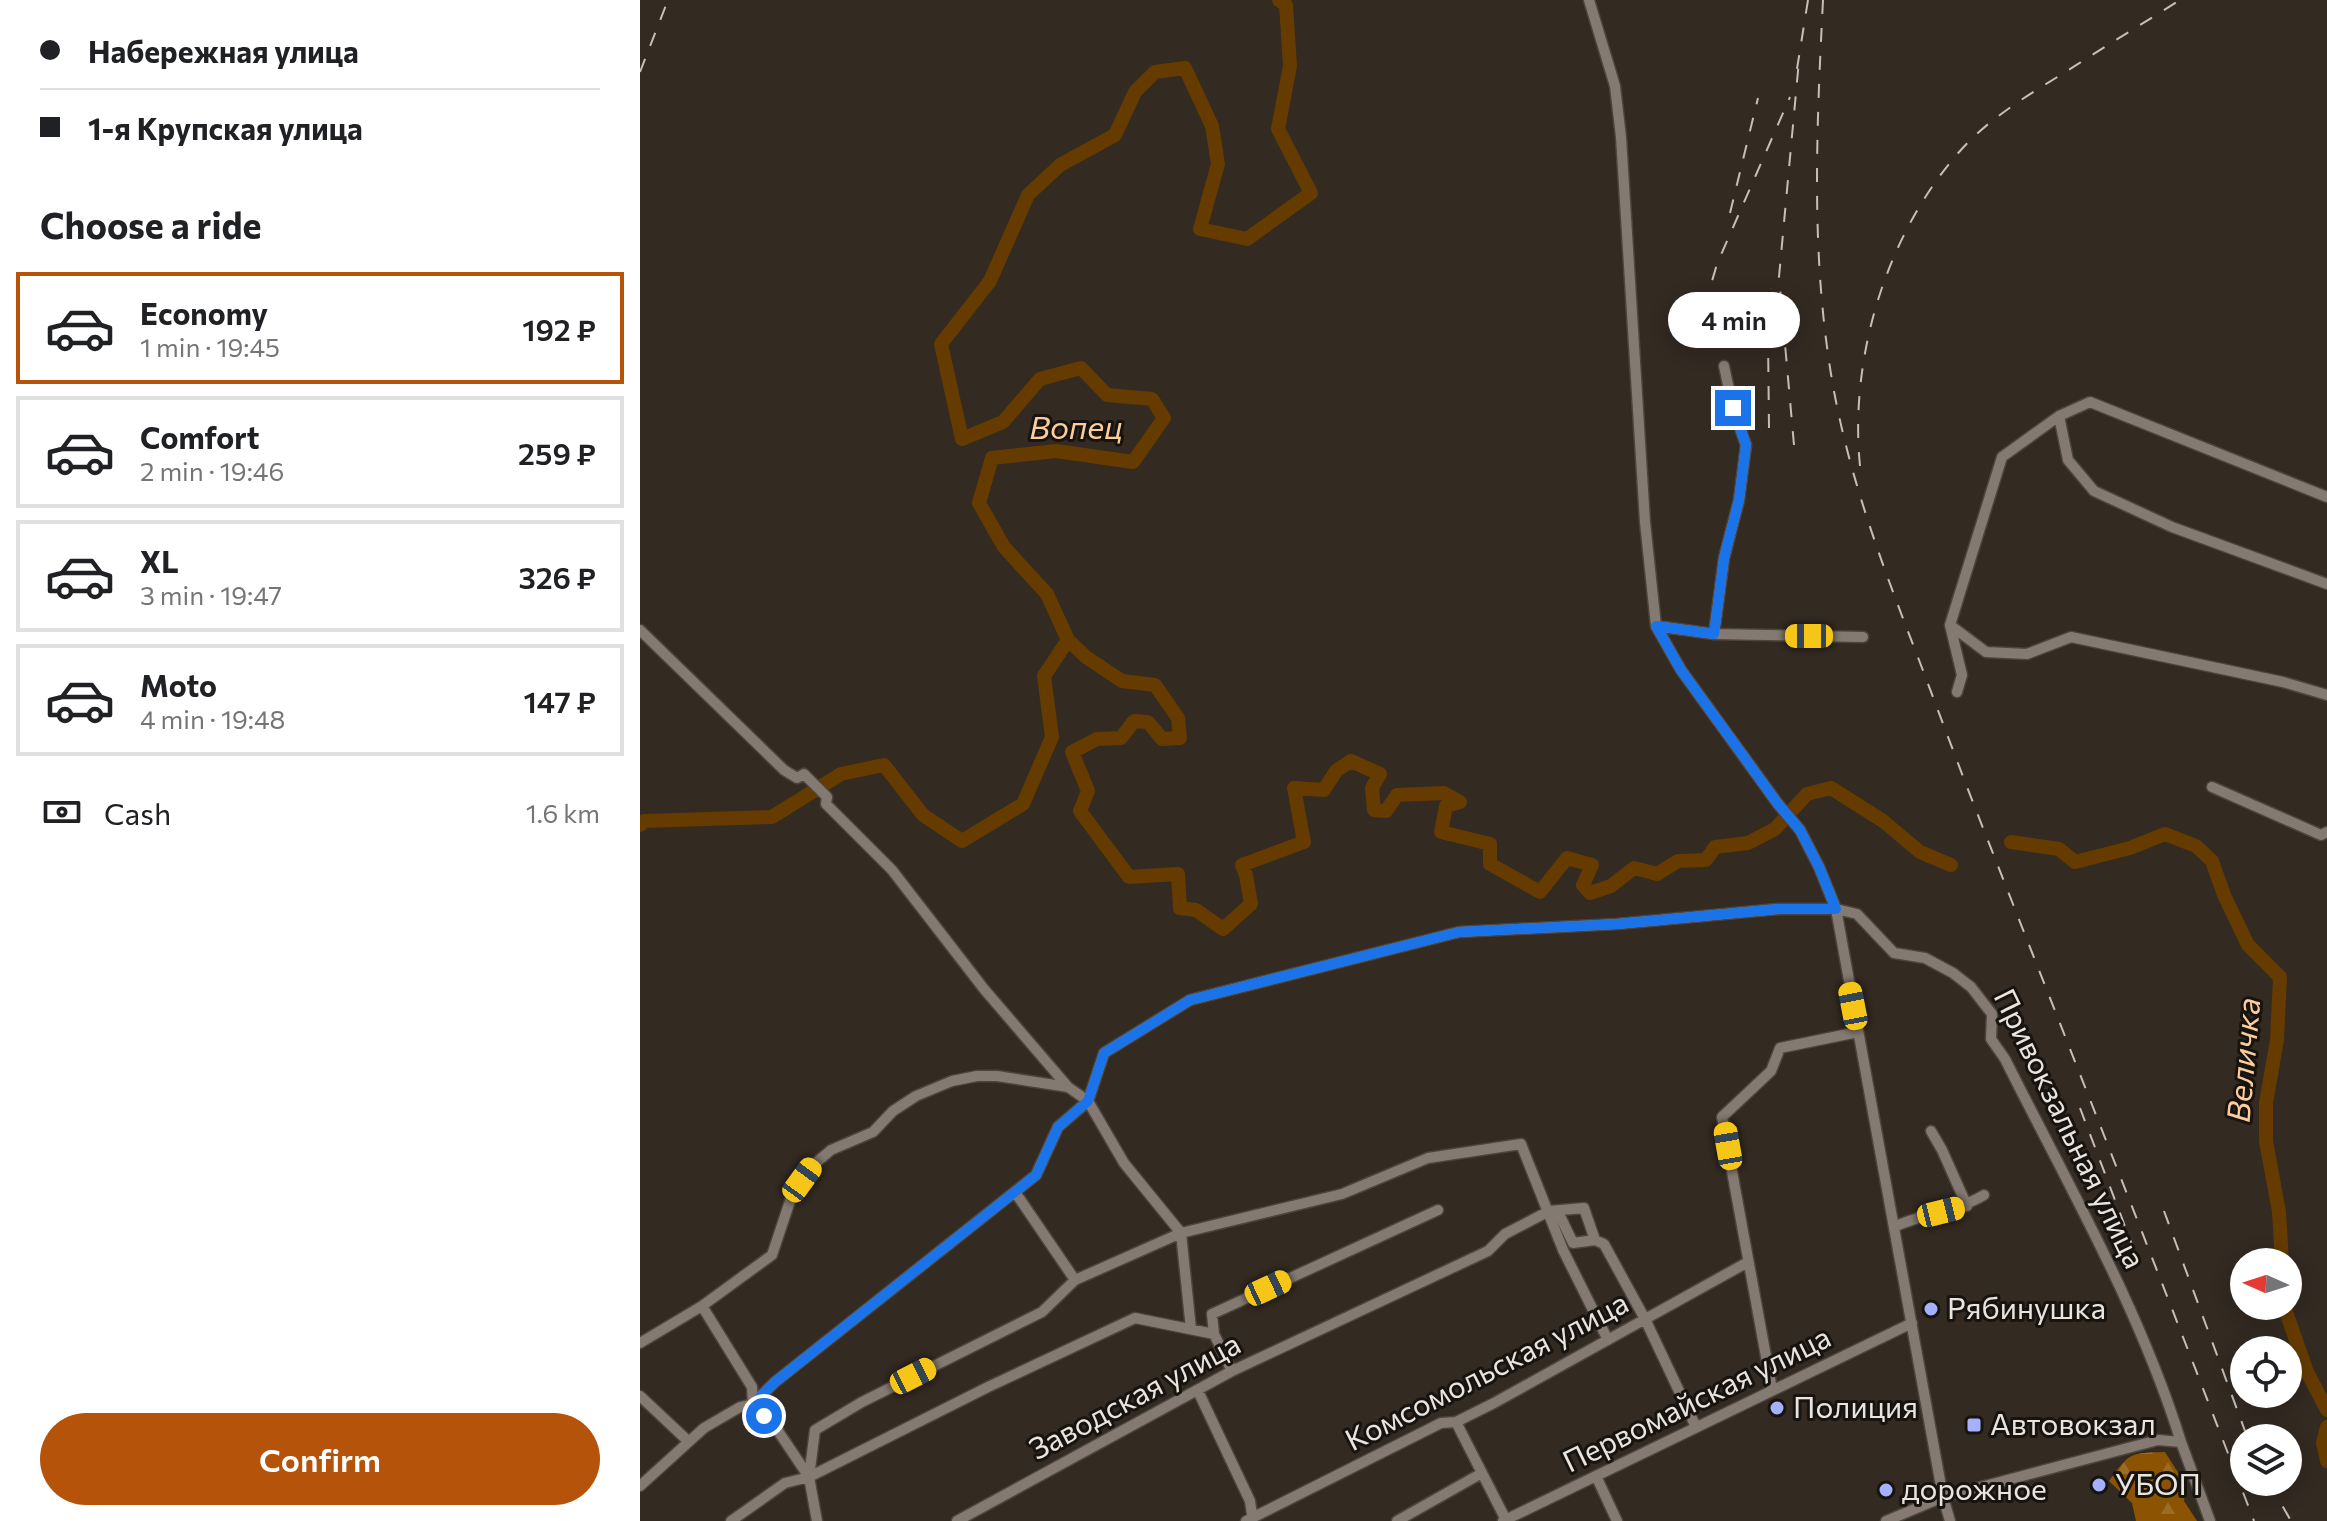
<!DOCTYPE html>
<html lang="en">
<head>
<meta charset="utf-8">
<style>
  body { margin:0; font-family:Commissioner,sans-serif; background:#f6f6f6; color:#202124; height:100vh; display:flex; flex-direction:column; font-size:30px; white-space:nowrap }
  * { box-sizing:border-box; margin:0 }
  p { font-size:26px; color:#757577 }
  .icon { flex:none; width:44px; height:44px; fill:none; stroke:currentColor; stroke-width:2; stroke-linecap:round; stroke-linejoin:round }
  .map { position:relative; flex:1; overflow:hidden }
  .details { display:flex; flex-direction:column; background:#fff; width:640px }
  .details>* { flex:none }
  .banner { display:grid; align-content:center; height:176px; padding:0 40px; background:#fff }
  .needle { width:52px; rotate:273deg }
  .tools { position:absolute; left:1590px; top:1248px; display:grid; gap:16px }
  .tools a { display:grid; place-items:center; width:72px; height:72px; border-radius:50%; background:#fff; box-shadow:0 4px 20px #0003; font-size:40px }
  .end { position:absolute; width:36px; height:36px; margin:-18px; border:10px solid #1a73e8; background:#fff; box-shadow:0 0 0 4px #fff }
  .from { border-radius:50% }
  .bubble { position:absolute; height:56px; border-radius:28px; background:#fff; box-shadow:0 4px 20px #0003; font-size:26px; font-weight:600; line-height:56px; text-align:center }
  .car { position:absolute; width:24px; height:48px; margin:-24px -12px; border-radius:10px; box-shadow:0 0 6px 2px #0007; background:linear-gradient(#f5c518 24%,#345 0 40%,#f5c518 0 76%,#345 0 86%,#f5c518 0) }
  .banner b { display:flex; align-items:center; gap:28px; height:76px; font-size:30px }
  .banner b+b { border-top:2px solid #e0e0e0 }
  .banner i { width:20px; height:20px; background:#202124 }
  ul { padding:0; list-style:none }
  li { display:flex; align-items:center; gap:24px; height:112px; margin:0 16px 12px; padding:0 24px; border:4px solid #e0e0e0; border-radius:0px }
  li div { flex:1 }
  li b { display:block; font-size:30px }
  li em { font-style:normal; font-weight:600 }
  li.selected { border-color:#b45309 }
  li>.icon { width:72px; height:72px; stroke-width:1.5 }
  h2 { padding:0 40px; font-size:36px; line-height:96px }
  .pay { display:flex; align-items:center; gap:20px; height:88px; padding:0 40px; font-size:30px }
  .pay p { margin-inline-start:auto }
  .cta { display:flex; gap:16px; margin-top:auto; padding:16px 40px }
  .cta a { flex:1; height:92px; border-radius:48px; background:#b45309; color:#fff; font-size:32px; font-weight:600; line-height:92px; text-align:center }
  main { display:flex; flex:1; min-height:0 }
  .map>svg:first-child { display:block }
</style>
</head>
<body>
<main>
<section class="details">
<div class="banner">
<b><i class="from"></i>Набережная улица</b>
<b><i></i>1-я Крупская улица</b>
</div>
<h2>Choose a ride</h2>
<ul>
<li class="selected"><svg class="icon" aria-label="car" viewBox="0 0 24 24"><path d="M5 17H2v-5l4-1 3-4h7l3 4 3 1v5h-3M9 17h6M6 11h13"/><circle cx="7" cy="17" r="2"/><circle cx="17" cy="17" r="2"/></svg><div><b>Economy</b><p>1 min · 19:45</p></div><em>192 ₽</em></li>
<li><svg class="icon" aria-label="car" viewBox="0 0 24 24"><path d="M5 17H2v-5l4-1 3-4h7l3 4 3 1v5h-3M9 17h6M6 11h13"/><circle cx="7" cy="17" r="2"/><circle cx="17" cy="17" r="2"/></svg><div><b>Comfort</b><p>2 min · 19:46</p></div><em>259 ₽</em></li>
<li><svg class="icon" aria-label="car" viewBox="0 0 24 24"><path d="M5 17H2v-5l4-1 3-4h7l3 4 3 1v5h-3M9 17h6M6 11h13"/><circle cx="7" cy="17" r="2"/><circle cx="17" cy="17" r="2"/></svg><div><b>XL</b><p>3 min · 19:47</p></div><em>326 ₽</em></li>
<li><svg class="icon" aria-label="car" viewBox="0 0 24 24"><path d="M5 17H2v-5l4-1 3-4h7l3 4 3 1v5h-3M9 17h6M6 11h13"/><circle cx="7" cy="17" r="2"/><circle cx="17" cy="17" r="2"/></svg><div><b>Moto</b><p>4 min · 19:48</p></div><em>147 ₽</em></li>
</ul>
<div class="pay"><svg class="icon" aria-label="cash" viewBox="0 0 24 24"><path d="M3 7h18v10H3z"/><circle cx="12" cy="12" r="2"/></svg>Cash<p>1.6 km</p></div>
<div class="cta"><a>Confirm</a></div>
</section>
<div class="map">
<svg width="1687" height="1521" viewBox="0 0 1687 1521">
  <defs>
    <pattern id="forest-firs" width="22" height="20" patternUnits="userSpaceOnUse" patternTransform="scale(2)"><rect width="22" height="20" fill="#8c5402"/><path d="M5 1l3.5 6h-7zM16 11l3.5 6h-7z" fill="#9c6c26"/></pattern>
  </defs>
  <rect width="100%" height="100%" fill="#332a22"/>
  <!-- forest -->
  <path fill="url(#forest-firs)" d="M1525 1452 1546 1485 1544 1501 1557 1521H1496L1492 1503 1469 1481C1490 1452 1490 1453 1525 1452Z"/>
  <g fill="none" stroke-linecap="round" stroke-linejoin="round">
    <!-- river -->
    <path stroke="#653b00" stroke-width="14" d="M428 640 446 657 482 681 515 685 538 718 540 738 522 739 508 722 494 721 481 738 457 739 432 752 448 791 440 811 489 877 538 874 540 908 556 910 583 929 611 904 606 875 602 865 664 842 654 788 684 790 696 771 711 761 740 774 732 788 734 810 746 811 757 795 804 793 820 802 806 806 801 832 850 844V864L900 892 927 858 952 865 943 885 950 893 971 886 994 868 1017 874 1038 861 1066 860 1075 847 1108 843 1135 829 1167 794 1191 788 1243 821 1280 852 1311 865
      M0 825 4 821 132 817 201 774 244 765 283 815 322 841 383 804 412 737 404 676 428 640 407 594 364 547 339 503 352 458 416 451 493 462 524 418 512 399 467 395 441 368 400 379 363 422 322 439 301 344 350 281 388 195 420 165 475 135 495 92 515 72 545 68 572 126 578 164 560 229 607 239 671 193 638 129 650 66 646 5 639 0
      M1371 842 1419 849 1435 862 1490 848 1525 834 1556 846 1572 861 1584 895 1608 945 1640 977 1637 1040 1626 1103V1141L1639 1212 1642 1262
      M1644 1306 1667 1372 1687 1410
      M1687 1427 1683 1443 1687 1461"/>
    <!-- minor casing -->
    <g stroke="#4c453e" stroke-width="13">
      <path id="minor" d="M949 0 975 86 981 137 1005 522 1016 626 1041 670 1138 804 1160 830 1179 867 1196 909 1303 1497 1310 1521
        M1419 416 1428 460 1454 491 1532 527 1687 584
        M1310 625 1346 652 1387 654 1431 637 1643 682 1687 695
        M1016 626 1074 634 1084 558 1099 500 1106 445 1093 408 1084 366
        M0 630 144 770 157 778 164 774 187 797 186 804 252 870 344 989 428 1087
        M1074 634 1223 637
        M1317 692 1322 675 1310 625 1362 457 1419 416 1450 402 1687 497
        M1572 787 1681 835 1687 832
        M1291 1131 1302 1150 1327 1206
        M375 1192 435 1280
        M1254 1227C1283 1213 1316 1212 1344 1195
        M955 1240 933 1243 921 1218 909 1211 944 1208 955 1240 964 1244 1005 1319 1056 1427
        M574 1334 572 1314 798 1210
        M0 1343 62 1306
        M1132 1389 1082 1117 1131 1071 1140 1048 1218 1032
        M558 1391 610 1501 613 1521
        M0 1396 48 1441
        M816 1422 866 1520
        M956 1476 977 1521
        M169 1477 175 1430 222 1402 402 1312 435 1280 541 1233 551 1329
        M0 1486 64 1428 100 1407 113 1404 135 1382 396 1175 418 1127 448 1101 464 1053 550 1000 819 932 977 924 1138 909H1196L1217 914 1254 953 1285 958 1313 973 1331 987 1352 1014 1351 1039 1365 1059C1428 1185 1499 1307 1541 1442
        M91 1521 145 1483 169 1477 348 1387 495 1318 574 1334 592 1371
        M177 1521 169 1477 136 1428 113 1404 112 1387 62 1306 132 1255 152 1195 172 1166 191 1150 233 1132 253 1111 276 1096 312 1081 337 1076H357L428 1087 448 1101 484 1163 541 1233 702 1194 788 1158 881 1144 923 1250 968 1340
        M317 1521 592 1371 848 1251 865 1234 909 1211
        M606 1521 801 1423 816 1422 854 1403 1108 1262
        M757 1521 842 1473
        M863 1521 1272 1323
        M1246 1521 1303 1497 1518 1440 1541 1442 1570 1521"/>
    </g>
    <!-- minor -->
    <use href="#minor" stroke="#847a71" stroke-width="10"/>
    <!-- rail -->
    <path stroke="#c5beb9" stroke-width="2" stroke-dasharray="14 14" stroke-linecap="butt" d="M1183 0C1177 120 1171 241 1189 361 1204 465 1241 562 1279 660 1301 718 1322 775 1345 833 1435 1062 1526 1291 1614 1521
      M1157 69 1168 0
      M0 72 28 0
      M1090 213 1118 98
      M1062 335 1067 298 1077 264 1150 97
      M1129 428 1128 339 1131 288
      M1154 445 1139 277 1159 60
      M1220 466C1209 357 1247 233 1320 151 1349 118 1390 94 1427 71 1464 47 1502 24 1540 0
      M1440 1108 1494 1250
      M1524 1211 1605 1431
      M1629 1482 1651 1521"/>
  </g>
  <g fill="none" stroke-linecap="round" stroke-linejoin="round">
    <!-- route -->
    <path stroke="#1a73e8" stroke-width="10" d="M124 1416 113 1404 135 1382 396 1175 418 1127 448 1101 464 1053 550 1000 819 932 977 924 1138 909H1196L1179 867 1160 830 1138 804 1041 670 1016 626 1074 634 1084 558 1099 500 1106 445 1093 408"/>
  </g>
  <!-- markers -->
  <g fill="#a5b1fc" stroke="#171410" stroke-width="3">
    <circle cx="1291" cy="1309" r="8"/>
    <circle cx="1137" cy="1408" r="8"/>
    <rect x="1326" y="1417" width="16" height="16" rx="4"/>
    <circle cx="1459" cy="1485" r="8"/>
    <circle cx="1246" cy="1490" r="8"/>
  </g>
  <g text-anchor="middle" stroke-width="6" stroke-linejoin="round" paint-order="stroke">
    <!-- street labels -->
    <g font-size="30" fill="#eae4df" stroke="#171410">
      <text transform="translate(1429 1129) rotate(64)" y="10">Привокзальная улица</text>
      <text transform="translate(847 1372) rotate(-27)" y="10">Комсомольская улица</text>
      <text transform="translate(495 1397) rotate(-28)" y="10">Заводская улица</text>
      <text transform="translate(1057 1400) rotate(-26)" y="10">Первомайская улица</text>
    </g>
    <!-- poi labels -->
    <g font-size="30" fill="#eae4df" stroke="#171410" text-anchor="start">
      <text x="1307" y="1319">Рябинушка</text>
      <text x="1153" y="1418">Полиция</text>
      <text x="1350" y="1435">Автовокзал</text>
      <text x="1475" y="1495">УБОП</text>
      <text x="1262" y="1500">дорожное</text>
    </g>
    <!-- water labels -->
    <g font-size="32" font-style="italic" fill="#fdcc9b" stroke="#171410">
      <text x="436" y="439">Вопец</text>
      <text transform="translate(1604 1060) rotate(-85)" y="11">Величка</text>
    </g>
  </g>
</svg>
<div class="tools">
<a><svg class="needle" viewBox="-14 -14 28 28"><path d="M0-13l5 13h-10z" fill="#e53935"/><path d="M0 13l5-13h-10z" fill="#757577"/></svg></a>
<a><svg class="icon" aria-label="locate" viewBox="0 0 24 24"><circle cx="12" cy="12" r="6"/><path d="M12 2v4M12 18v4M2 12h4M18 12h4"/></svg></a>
<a><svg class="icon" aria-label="layers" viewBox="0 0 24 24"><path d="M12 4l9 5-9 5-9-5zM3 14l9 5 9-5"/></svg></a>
</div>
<i class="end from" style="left:124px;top:1416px"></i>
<i class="end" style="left:1093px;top:408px"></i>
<div class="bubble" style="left:1028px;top:292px;width:132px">4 min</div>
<i class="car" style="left:1169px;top:636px;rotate:270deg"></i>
<i class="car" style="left:1213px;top:1006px;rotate:349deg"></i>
<i class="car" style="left:1088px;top:1146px;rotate:350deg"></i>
<i class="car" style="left:162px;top:1180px;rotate:36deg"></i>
<i class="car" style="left:1301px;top:1212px;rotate:76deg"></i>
<i class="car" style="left:628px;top:1288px;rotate:65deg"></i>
<i class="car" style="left:273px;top:1376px;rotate:63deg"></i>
</div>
</main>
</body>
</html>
